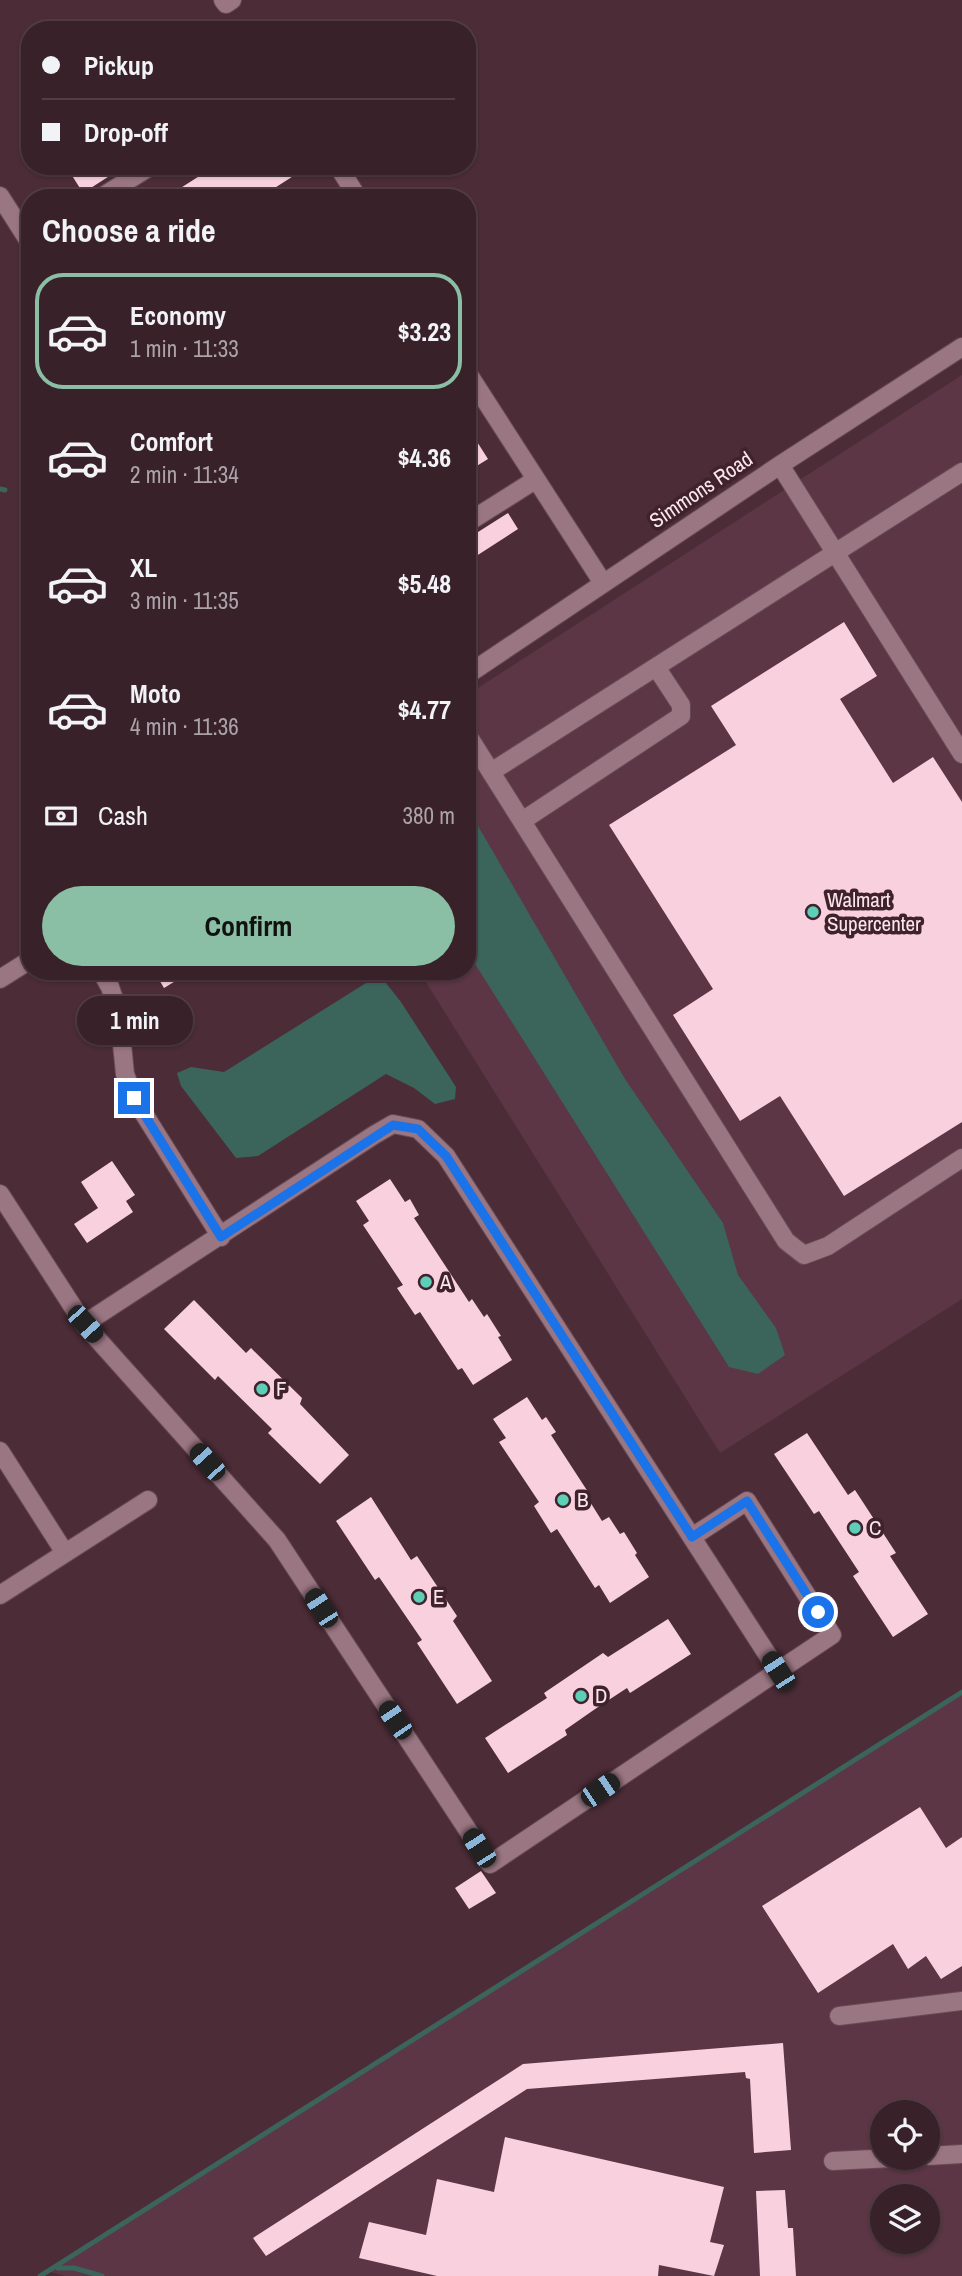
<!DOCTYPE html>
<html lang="en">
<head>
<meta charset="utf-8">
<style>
  body { margin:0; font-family:"Archivo Narrow",sans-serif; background:#432e35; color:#f1f3f6; height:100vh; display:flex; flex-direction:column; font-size:26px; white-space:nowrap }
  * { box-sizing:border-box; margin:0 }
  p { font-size:23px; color:#aba3a8 }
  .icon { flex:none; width:38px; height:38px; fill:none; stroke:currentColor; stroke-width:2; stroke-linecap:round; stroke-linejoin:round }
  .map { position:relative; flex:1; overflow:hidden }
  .panel { position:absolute; left:21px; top:189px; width:455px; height:791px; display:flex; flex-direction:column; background:#382129; border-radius:28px; box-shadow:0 2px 5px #0004,0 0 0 2px #523e46 }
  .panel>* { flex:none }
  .top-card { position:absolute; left:21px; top:21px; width:455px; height:154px; border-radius:28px; box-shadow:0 2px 5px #0004,0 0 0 2px #523e46; display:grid; align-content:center; height:154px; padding:0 21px; background:#382129 }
  .fabs { position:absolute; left:870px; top:2100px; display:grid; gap:14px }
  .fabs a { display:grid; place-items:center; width:70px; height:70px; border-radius:50%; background:#382129; box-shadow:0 2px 5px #0004,0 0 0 2px #523e46; font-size:35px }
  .end { position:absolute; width:32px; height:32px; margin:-16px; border:9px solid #1a73e8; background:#fff; box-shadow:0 0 0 4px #fff }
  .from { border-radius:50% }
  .bubble { position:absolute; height:49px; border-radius:24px; background:#382129; box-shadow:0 2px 5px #0004,0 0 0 2px #523e46; font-size:23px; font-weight:700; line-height:49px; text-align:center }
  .car { position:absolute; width:21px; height:42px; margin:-21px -10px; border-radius:9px; box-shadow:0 0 5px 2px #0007; background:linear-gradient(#222 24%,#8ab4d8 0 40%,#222 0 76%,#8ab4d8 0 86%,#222 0) }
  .top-card b { display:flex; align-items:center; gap:24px; height:66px; font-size:26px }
  .top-card b+b { border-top:2px solid #523e46 }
  .top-card i { width:18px; height:18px; background:#f1f3f6 }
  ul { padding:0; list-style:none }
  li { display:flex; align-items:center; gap:21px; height:116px; margin:0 14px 10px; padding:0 7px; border:4px solid transparent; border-radius:28px }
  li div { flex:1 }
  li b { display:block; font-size:26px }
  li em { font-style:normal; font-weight:700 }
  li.active { border-color:#8abfa5 }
  li>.icon { width:63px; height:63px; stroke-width:1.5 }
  h2 { padding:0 21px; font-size:32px; line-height:84px }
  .pay { display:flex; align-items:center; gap:18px; height:77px; padding:0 21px; font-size:26px }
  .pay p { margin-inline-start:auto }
  .cta { display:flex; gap:14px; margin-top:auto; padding:14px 21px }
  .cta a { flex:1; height:80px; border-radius:42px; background:#8abfa5; color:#111; font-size:28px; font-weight:700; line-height:80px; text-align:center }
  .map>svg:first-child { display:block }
</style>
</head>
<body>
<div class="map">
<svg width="962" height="2276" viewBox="0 0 962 2276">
  <rect width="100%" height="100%" fill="#4b2c37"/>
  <!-- built -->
  <path fill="#5c3644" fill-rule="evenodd" d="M962 375V1299L720 1453 419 971H467V695Z
    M962 1692V2276H65L47 2271ZM882 2112H928V2158H882ZM882 2196H928V2242H882Z"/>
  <!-- water -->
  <path fill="#3b645b" d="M467 807 625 1079 723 1223 738 1275 776 1328 785 1355 758 1374 729 1367 467 951Z
    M366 983H386L401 1002 456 1087 455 1099 435 1104 414 1088 386 1074 258 1156 236 1158 181 1086 177 1073 191 1067 224 1072Z"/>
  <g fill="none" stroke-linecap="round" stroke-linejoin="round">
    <!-- stream -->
    <path stroke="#3b645b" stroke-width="5" d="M0 489 5 490
      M58 2268H74L102 2276
      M40 2276 962 1692"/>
  </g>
  <!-- building -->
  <path fill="#f9d1de" d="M84 166H125L83 193 71 174Z
    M215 166H309L259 198H165Z
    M467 426 488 459 467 472Z
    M508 513 518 529 467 562V539Z
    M844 622 877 676 840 699 893 783 933 757 962 802V1122L844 1196 780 1096 740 1121 673 1015 713 989 609 825 736 745 711 706Z
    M154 971H192L164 988Z
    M112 1161 135 1195 126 1201 133 1212 87 1243 74 1224 98 1208 81 1182Z
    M390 1179 405 1202 410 1199 419 1215 414 1218 469 1302 472 1299 484 1317 487 1314 501 1336 498 1337 512 1360 473 1385 462 1368 458 1370 420 1312 415 1315 397 1288 403 1285 363 1225 369 1221 356 1201Z
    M194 1300 246 1353 251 1348 302 1398 300 1404 349 1455 320 1484 268 1433 272 1429 218 1376 215 1380 164 1329Z
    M527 1397 542 1420 546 1417 556 1432 551 1435 590 1495 587 1497 602 1521 609 1517 620 1534 624 1532 637 1553 635 1555 649 1577 610 1603 599 1585 595 1588 557 1529 551 1533 534 1506 539 1502 499 1442 506 1438 493 1419Z
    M807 1433 848 1495 855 1490 896 1553 890 1556 928 1614 893 1637 853 1576 859 1572 819 1511 814 1514 774 1454Z
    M371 1497 411 1560 417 1556 457 1616 453 1621 492 1681 457 1704 417 1643 422 1640 379 1577 375 1580 336 1521Z
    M668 1619 691 1654 630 1693 627 1688 598 1707 565 1730 567 1735 508 1773 485 1738 547 1698 544 1693 603 1653 608 1657Z
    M920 1807 946 1848 962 1837V1966L941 1979 926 1956 908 1969 893 1944 818 1993 762 1906Z
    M481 1871 496 1893 469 1909 455 1888Z
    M783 2043 791 2150 754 2153 750 2079 746 2078 745 2072 527 2089 266 2256 253 2238 523 2064Z
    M505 2137 724 2187 710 2242 724 2245 714 2276 659 2265 658 2276H437L359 2258 369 2222 426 2235 437 2179 494 2192Z
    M785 2190 788 2228H793L796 2276H760L756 2191Z"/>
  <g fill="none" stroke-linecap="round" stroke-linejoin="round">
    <!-- minor casing -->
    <g stroke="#674a54" stroke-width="20">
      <path id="minor" d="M223 0 226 4 232 0
        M338 166 358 198
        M0 196 30 243
        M100 198 151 166
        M467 372 603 583
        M780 465 962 754
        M467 523 535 480
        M467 675 780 465 962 347
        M467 734 786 1241 804 1255 828 1246 962 1158
        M491 772 962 472
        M522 821 681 716V705L656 667
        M101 971 110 987 119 1014 125 1074 134 1098 221 1237
        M0 979 30 960
        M0 1194 84 1324 277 1540 490 1864 778 1671 446 1156 418 1129 393 1124 374 1135 84 1324
        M0 1451 65 1553
        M692 1537 747 1501 832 1635 778 1671
        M0 1595 148 1500
        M839 2016 962 2001
        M928 2156 962 2154
        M833 2161 892 2158"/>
    </g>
    <!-- minor -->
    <use href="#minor" stroke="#9a7582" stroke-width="18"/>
  </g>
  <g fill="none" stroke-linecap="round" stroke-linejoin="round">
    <!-- route -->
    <path stroke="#1a73e8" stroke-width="9" d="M134 1098 221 1237 393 1125 418 1129 446 1156 692 1537 747 1501 818 1612"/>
  </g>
  <!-- markers -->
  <g fill="#5eceb7" stroke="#40222d" stroke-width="2.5">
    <circle cx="813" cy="912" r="7"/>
    <circle cx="426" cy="1282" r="7"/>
    <circle cx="262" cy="1389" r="7"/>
    <circle cx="563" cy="1500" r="7"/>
    <circle cx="855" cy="1528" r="7"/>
    <circle cx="419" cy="1597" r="7"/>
    <circle cx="581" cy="1696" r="7"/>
  </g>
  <g text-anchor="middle" stroke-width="7" stroke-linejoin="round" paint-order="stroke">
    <!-- street labels -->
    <g font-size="21" fill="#fbe6ed" stroke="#40222d">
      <text transform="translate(701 490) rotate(-34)" y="7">Simmons Road</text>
    </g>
    <!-- poi labels -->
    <g font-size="21" fill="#fbe6ed" stroke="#40222d" text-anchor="start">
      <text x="827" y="907">Walmart<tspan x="827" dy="24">Supercenter</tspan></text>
      <text x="440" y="1289">A</text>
      <text x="276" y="1396">F</text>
      <text x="577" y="1507">B</text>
      <text x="869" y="1535">C</text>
      <text x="433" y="1604">E</text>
      <text x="595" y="1703">D</text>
    </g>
  </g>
</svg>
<div class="fabs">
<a><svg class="icon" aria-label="locate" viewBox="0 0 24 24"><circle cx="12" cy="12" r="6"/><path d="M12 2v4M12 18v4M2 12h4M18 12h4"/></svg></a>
<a><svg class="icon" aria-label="layers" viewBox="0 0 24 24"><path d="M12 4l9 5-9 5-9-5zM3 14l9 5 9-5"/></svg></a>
</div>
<i class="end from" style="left:818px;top:1612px"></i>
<i class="end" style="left:134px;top:1098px"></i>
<div class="bubble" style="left:77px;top:996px;width:116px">1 min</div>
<i class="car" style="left:85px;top:1324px;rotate:138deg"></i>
<i class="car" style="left:207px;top:1462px;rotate:318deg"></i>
<i class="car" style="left:321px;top:1608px;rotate:327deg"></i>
<i class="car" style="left:778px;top:1671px;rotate:327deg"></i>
<i class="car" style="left:395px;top:1720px;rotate:326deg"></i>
<i class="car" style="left:600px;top:1790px;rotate:56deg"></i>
<i class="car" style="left:479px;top:1848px;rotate:327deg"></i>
<div class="top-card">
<b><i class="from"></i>Pickup</b>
<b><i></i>Drop-off</b>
</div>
<section class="panel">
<h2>Choose a ride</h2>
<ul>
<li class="active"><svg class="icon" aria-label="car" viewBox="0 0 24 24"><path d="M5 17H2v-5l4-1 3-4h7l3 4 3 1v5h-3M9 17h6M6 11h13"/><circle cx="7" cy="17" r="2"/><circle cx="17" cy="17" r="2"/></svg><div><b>Economy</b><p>1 min · 11:33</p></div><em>$3.23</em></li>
<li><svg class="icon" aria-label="car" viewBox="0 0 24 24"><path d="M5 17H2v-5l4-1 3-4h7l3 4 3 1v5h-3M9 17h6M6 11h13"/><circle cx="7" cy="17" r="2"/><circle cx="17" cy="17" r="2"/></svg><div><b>Comfort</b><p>2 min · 11:34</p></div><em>$4.36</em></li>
<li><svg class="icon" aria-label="car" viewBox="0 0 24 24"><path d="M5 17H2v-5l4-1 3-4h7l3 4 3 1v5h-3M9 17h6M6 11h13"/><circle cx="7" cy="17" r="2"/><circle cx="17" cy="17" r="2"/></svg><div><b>XL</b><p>3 min · 11:35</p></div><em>$5.48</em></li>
<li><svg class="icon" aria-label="car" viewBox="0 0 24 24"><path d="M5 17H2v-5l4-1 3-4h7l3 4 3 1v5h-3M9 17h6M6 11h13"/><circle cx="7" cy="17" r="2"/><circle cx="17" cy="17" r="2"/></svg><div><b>Moto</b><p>4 min · 11:36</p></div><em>$4.77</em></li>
</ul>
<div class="pay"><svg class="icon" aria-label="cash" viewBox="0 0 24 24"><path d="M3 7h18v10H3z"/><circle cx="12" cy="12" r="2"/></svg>Cash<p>380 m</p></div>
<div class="cta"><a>Confirm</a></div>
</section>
</div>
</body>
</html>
